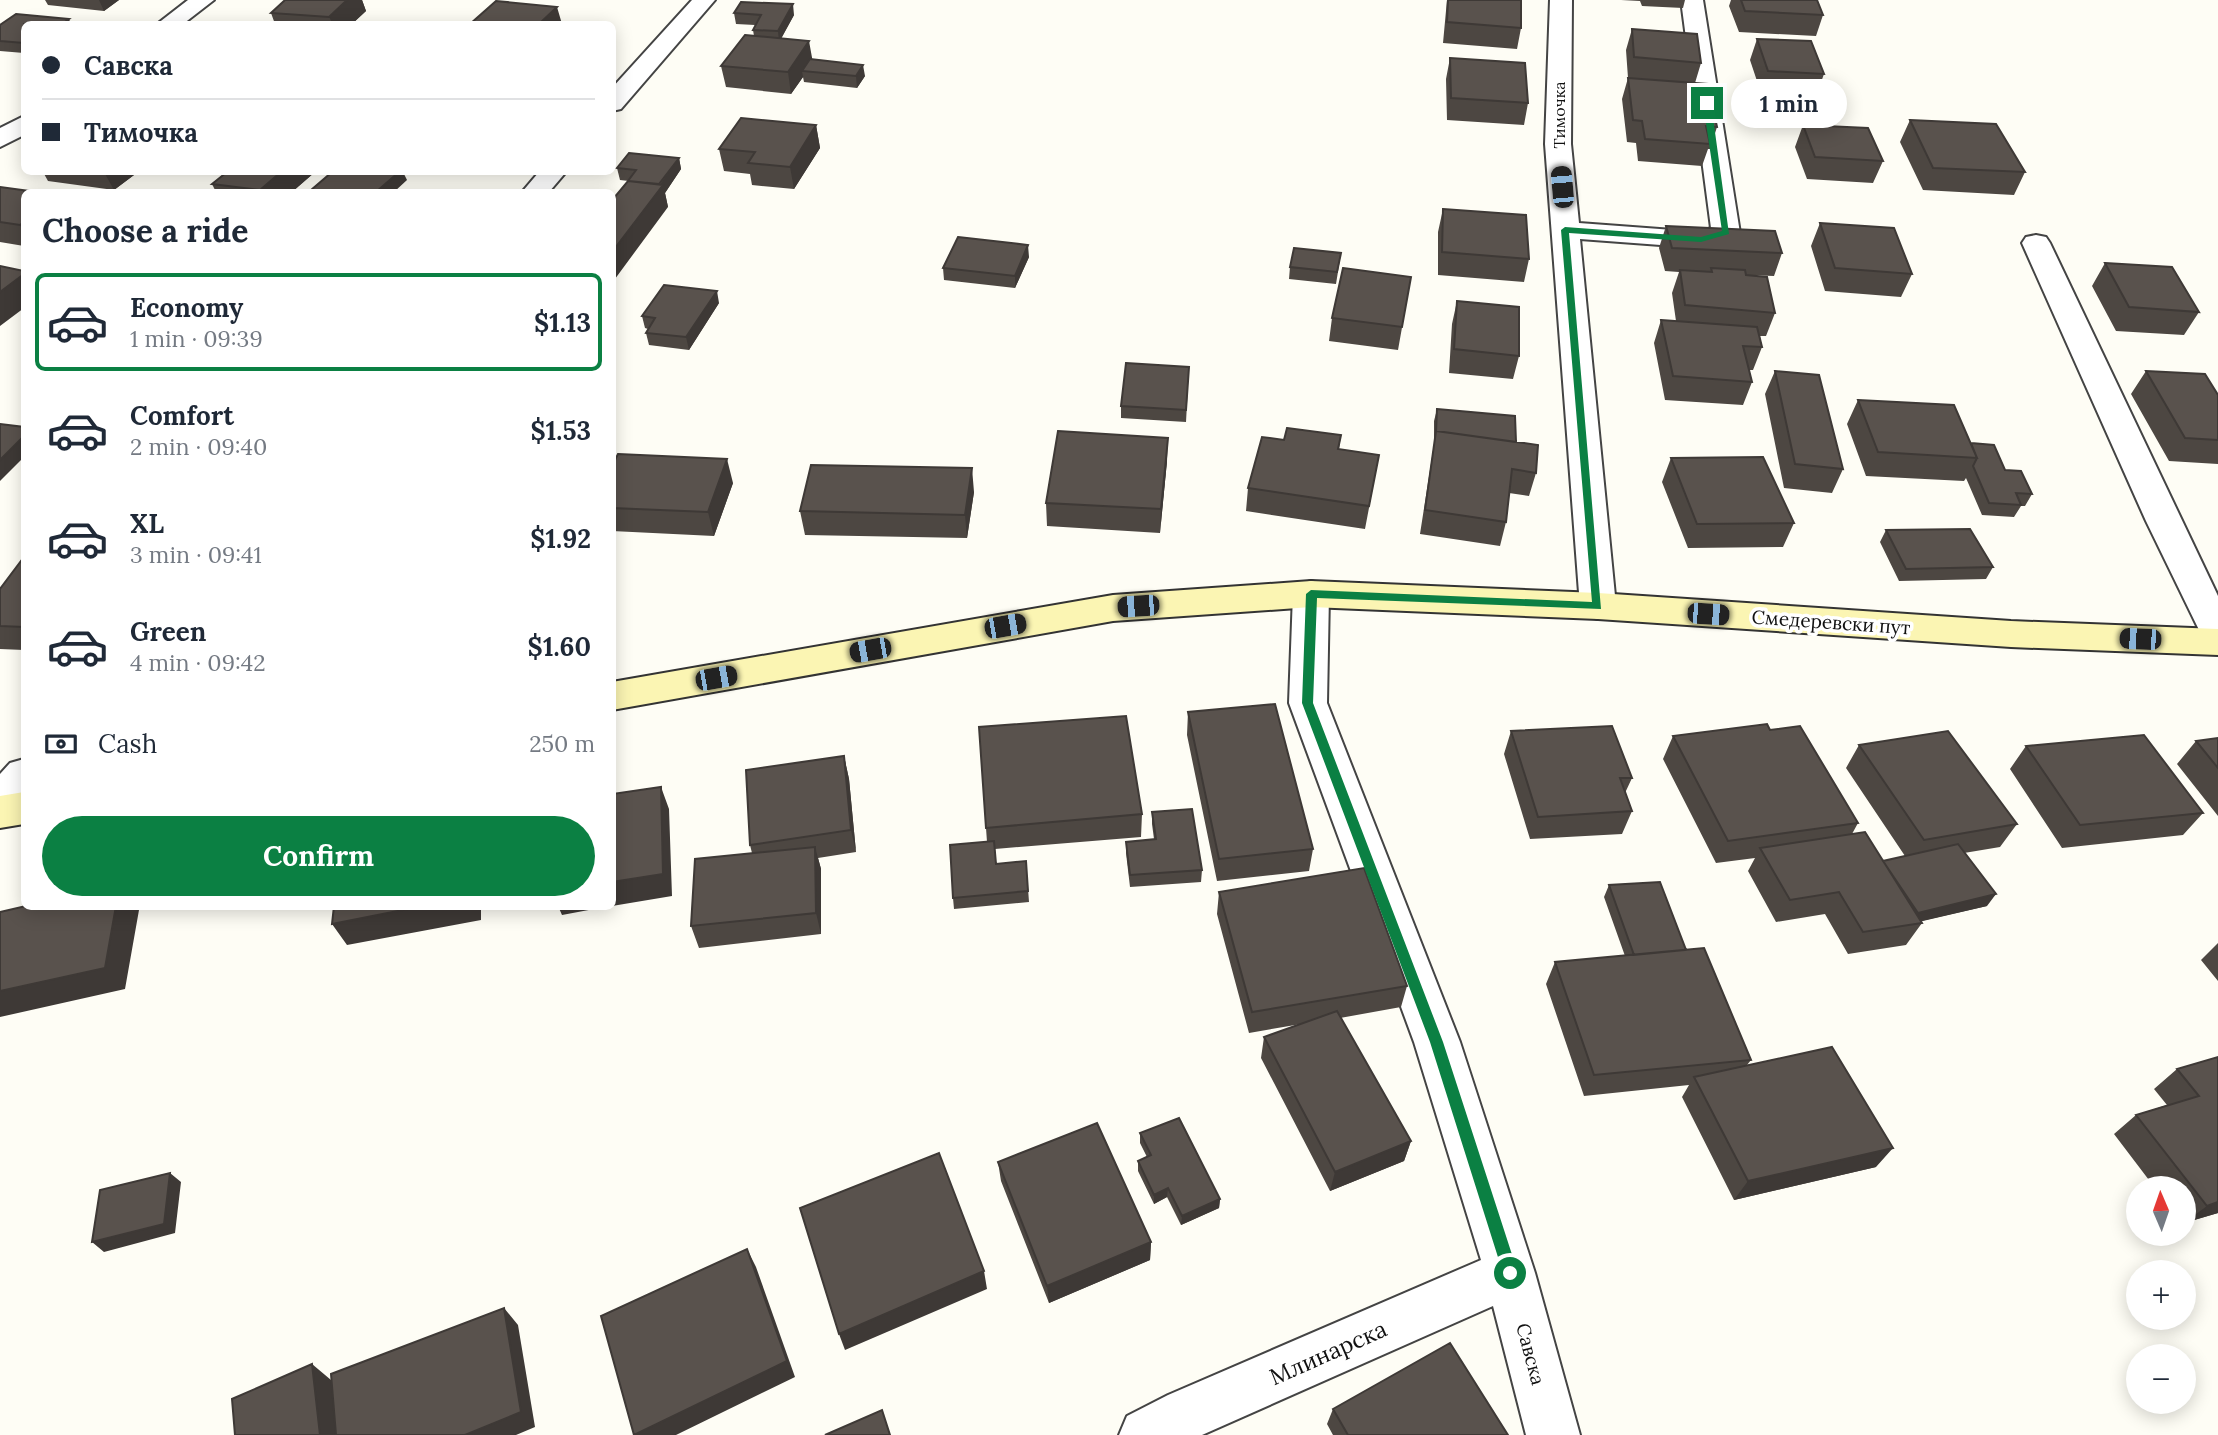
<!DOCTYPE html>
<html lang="en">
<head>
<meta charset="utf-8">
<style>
  body { margin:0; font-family:Lora,serif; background:#f2f2f3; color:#1f2937; height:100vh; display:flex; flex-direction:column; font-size:26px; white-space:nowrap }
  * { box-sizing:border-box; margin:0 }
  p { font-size:23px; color:#747a83 }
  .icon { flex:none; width:38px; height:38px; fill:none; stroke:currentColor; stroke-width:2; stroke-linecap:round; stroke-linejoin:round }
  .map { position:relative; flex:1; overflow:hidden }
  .details { position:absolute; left:21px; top:189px; width:595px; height:721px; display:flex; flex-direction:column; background:#fff; border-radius:10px; box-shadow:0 4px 18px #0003 }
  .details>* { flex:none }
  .guide { position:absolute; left:21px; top:21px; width:595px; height:154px; border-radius:10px; box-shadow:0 4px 18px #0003; display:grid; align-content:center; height:154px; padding:0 21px; background:#fff }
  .needle { width:46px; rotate:358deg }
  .buttons { position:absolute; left:2126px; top:1176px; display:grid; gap:14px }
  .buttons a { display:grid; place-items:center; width:70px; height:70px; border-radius:50%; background:#fff; box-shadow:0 4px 18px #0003; font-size:35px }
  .end { position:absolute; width:32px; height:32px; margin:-16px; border:9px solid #0b8043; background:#fff; box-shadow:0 0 0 4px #fff }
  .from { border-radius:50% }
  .bubble { position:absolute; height:49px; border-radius:24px; background:#fff; box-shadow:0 4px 18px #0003; font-size:23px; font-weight:700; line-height:49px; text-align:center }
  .car { position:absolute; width:21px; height:42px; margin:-21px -10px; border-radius:9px; box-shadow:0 0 5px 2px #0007; background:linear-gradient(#222 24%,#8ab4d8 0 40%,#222 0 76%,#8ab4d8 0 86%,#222 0) }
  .guide b { display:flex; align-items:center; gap:24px; height:66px; font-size:26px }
  .guide b+b { border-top:2px solid #e0e1e3 }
  .guide i { width:18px; height:18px; background:#1f2937 }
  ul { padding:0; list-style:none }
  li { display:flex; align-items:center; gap:21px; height:98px; margin:0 14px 10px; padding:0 7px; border:4px solid transparent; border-radius:10px }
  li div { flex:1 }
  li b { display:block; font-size:26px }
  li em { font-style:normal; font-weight:700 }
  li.current { border-color:#0b8043 }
  li>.icon { width:63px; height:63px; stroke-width:1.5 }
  h2 { padding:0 21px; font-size:32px; line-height:84px }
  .pay { display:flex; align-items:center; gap:18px; height:77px; padding:0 21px; font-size:26px }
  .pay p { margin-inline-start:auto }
  .button { display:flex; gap:14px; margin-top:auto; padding:14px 21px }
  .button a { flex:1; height:80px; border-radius:42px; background:#0b8043; color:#fff; font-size:28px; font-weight:700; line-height:80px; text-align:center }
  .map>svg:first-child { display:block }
</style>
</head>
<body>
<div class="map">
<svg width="2218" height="1435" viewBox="0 0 2218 1435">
  <rect width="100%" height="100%" fill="#fefdf5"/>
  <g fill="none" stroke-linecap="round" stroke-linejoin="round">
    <!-- street casing -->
    <g stroke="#444" stroke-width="4">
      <path id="street" d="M188 0H214L183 24H157Z
        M692 0H715L621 109 612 111V88Z
        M1550 0H1572L1571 144 1579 223 1700 232 1711 228 1681 0H1703L1740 233 1736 239 1701 248 1580 239 1616 606 1611 615 1598 619 1585 615 1580 606 1545 144Z
        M24 116V135L0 147V128Z
        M539 172H566L549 192H522Z
        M2036 235 2046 237 2050 243 2218 596V645L2205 641 2200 632 2146 521 2022 243 2026 237Z
        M1311 581 1324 585 1329 594 1327 703 1460 1042 1535 1273 1580 1435H1526L1493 1306 1202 1435H1119L1127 1416 1168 1395 1481 1260 1414 1042 1289 703 1293 594 1298 585Z
        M24 759V801L14 813 0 818V774L10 763Z"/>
    </g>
    <!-- secondary casing -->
    <g stroke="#333" stroke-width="4">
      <path id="secondary" d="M1311 581 1598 593 2011 621 2218 629V655L2011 647 1598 619 1311 607 1113 621 612 710V682L1113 595Z
        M24 792V824L0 828V796Z"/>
    </g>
    <!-- street -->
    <use href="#street" fill="#fff" fill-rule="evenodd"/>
    <!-- secondary -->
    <use href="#secondary" fill="#fbf5b3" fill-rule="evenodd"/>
  </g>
  <!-- wall -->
  <path fill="#4d4742" d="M45 0H119L104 11 48 5Z
    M285 0H362L366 11 352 24H275L271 13Z
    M1447 0H1521V28L1517 49 1443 43Z
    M1621 0H1685L1683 8 1642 6 1640 1Z
    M1731 0H1817L1823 15 1816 36 1739 32 1729 6Z
    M734 13 794 15 781 39 812 59 865 76 857 88 804 82 803 77 791 94 726 87 721 66 754 36 753 30 755 25 736 24Z
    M24 24V53L0 51V25Z
    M1632 29 1701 63 1695 83 1717 127 1710 149H1708L1702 166 1638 161 1636 143 1627 142 1622 99 1628 78 1626 50Z
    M1757 39 1824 74 1816 96 1761 93 1750 60Z
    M1450 58 1528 103 1524 125 1447 120 1446 79Z
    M1910 120 2025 172 2014 195 1923 190 1900 142Z
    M816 125 820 148 794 189 752 185 750 174 724 171 719 149Z
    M1803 125 1883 161 1873 183 1807 179 1795 147Z
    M679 158 681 169 665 193 668 207 614 198 629 181 620 180 617 168Z
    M43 172H138L114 190 48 181Z
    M227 172H315L292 192H216L212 184Z
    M0 187 24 192V246L0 242Z
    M1443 209 1529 259 1524 282 1438 275V232Z
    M1820 223 1912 274 1901 297 1825 291 1811 246Z
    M1666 226 1782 253 1774 276 1746 275 1775 313 1766 336H1760L1762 347 1753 370H1749L1752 382 1743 405 1665 400 1654 343 1661 320 1676 321 1672 293 1679 272 1665 271 1659 248Z
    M1341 253 1336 284 1289 279 1290 267Z
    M1029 257 1015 288 944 280 943 268Z
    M2105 263 2199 312 2184 335 2116 331 2092 286Z
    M1411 277 1398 350 1329 341 1332 318Z
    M1457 301 1519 356 1513 379 1449 373 1452 324Z
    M719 303 689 350 649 345 646 333 648 329 645 328 642 316Z
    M1189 367 1186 422 1121 418V406Z
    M1775 371 1843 469 1832 493 1784 488 1765 394Z
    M2146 371 2218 395V464L2169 461 2131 394Z
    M1858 400 1971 443 2005 470 2032 494 2025 506H2021L2014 517 1982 515 1966 478 1964 481 1866 476 1847 424Z
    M1437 409 1516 442 1536 473 1529 496 1509 493 1506 522 1500 546 1420 534 1434 444V421Z
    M1341 435 1339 449 1379 455 1365 529 1246 511 1248 488 1284 440Z
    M1671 458 1794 523 1783 547 1688 548 1662 482Z
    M1167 461 1160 533 1047 526 1046 503Z
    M612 466 733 483 714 536 612 531Z
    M974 492 967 538 805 535 800 511Z
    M1886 530 1993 567 1986 579 1899 581 1880 542Z
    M24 557V650L0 649V589Z
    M1188 712 1313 849 1309 871 1217 881 1187 735Z
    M1770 730 1858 823 1852 834 1883 861 1905 856 1846 768 1859 745 2017 824 2000 847 1964 853 1987 906 1921 921 1922 923 1906 945 1848 954 1825 914 1776 922 1748 871 1755 858 1716 863 1663 759 1673 736Z
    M1511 731 1632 778 1625 793 1632 811 1622 834 1530 839 1504 754Z
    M2218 738V816L2177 764 2196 741Z
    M2026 746 2203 813 2183 835 2062 848 2010 769Z
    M844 756 849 779 856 852 818 858 821 869V934L699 948 691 926 752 853 750 845Z
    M1152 812 1202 870 1201 882 1130 887 1126 853V842L1154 839 1152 824Z
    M1142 814 1141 837 995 849 996 864 1026 861 1029 902 954 909 953 898 987 842 986 828Z
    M1609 885 1686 950 1751 1060 1747 1065 1876 1167 1734 1200 1682 1097 1689 1085 1584 1096 1546 984 1555 962 1625 956 1604 897Z
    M1219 892 1407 986 1401 1007 1340 1018 1411 1141 1404 1161 1330 1191 1261 1058 1264 1037 1301 1024 1249 1033 1217 914Z
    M2218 943V981L2201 960Z
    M2218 1057V1213L2184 1223V1188H2155L2114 1134 2136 1115 2167 1105 2154 1089 2177 1069Z
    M1140 1133 1220 1199 1219 1208 1181 1225 1167 1197 1154 1204 1138 1171V1161L1147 1157 1140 1143Z
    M998 1162 1151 1242 1150 1260 1049 1303 1001 1181Z
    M1333 1409 1508 1435H1333L1327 1424Z"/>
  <!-- shaded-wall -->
  <path fill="#3e3936" d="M99 0H119L104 11Z
    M347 0H362L366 11 352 24H333L329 17Z
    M793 4 794 15 779 42 778 31Z
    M557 7 562 24H539Z
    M69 19 71 24H62Z
    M809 41 813 63 802 71 803 77 791 94 788 72Z
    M863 65 865 76 857 88 856 76Z
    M816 125 820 148 794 189 790 167Z
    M679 158 681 169 665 193 668 207 612 283V252Z
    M104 172H138L114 190Z
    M281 172H315L292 192H261L260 190Z
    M399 172H403L407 180 394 192H376Z
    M24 222V233L20 225Z
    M1028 245 1029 257 1015 288V276Z
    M24 274V308L0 326V292Z
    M717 291 719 303 689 350 686 337Z
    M24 436V457L0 481V460Z
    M1168 438 1167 461 1160 533 1161 509Z
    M727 459 733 483 714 536 708 512Z
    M972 468 974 492 967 538 965 515Z
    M844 756 849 779 856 852 851 830Z
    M661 787 669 809 672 896 612 906V882Z
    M815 847 821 869V934L816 913Z
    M1996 894 1987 906 1910 924 1918 913Z
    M116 906H136L139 910 125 989 0 1017V991Z
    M423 906H481V920L347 945 332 924Z
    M558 906H610L562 915Z
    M1411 1141 1404 1161 1330 1191 1335 1172Z
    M1893 1148 1876 1167 1734 1200 1748 1181Z
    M170 1173 181 1182 175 1233 104 1252 92 1242Z
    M1168 1188 1167 1197 1154 1204V1195Z
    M1220 1199 1219 1208 1181 1225 1182 1216Z
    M2218 1202V1213L2184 1223 2207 1206Z
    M1151 1242 1150 1260 1049 1303 1047 1286Z
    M747 1249 756 1267 795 1377 676 1435H634Z
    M984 1271 987 1289 845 1350 839 1334Z
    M504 1308 518 1325 535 1427 516 1435H465Z
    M312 1364 331 1380 338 1435H320Z"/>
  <!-- building -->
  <path fill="#59524d" stroke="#3e3936" stroke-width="2" d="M285 0H347L329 17 271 13Z
    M1448 0H1521V28L1447 22Z
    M1741 0H1817L1823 15 1745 11Z
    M496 1 557 7 539 24H470Z
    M741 2 793 4 778 31 753 30 761 15 734 13Z
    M16 14 69 19 62 24H24V43L0 41V25Z
    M1632 29 1697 34 1701 63 1634 57Z
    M745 35 809 41 788 72 721 66Z
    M1757 39 1811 41 1824 74 1768 71Z
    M1450 58 1525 63 1528 103 1451 98Z
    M810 59 863 65 856 76 802 71Z
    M1628 78 1708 84 1717 127 1706 126 1710 144 1645 139 1642 121 1633 120Z
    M741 118 816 125 790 167 748 163 755 152 719 149Z
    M1910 120 1996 124 2025 172 1933 168Z
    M1803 125 1868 128 1883 161 1815 157Z
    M629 153 679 158 659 184 628 181 636 170 617 168Z
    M227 172H281L260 190 212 184Z
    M332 172H399L376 192H327L311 190Z
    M628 181 663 185 612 252V198H614Z
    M0 187 37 192H24V222L20 225 0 222Z
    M1443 209 1526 215 1529 259 1442 252Z
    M1820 223 1894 228 1912 274 1835 268Z
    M1666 226 1775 231 1782 253 1672 248Z
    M958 237 1028 245 1015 276 943 268Z
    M1294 248 1341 253 1337 272 1290 267Z
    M2105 263 2172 267 2199 312 2129 307Z
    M0 266 24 271V274L0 292Z
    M1343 268 1411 277 1402 327 1332 318Z
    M1711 268 1745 270 1746 275 1767 277 1775 313 1685 305 1680 270 1712 272Z
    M664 285 717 291 686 337 646 333 655 318 642 316Z
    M1457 301 1519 307V356L1454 349Z
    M1661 320 1757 327 1762 347 1743 346 1752 382 1673 376Z
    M1126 363 1189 367 1186 410 1121 406Z
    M1775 371 1819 375 1843 469 1795 464Z
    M2146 371 2205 374 2218 395V440L2185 438Z
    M1858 400 1954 405 1977 458 1878 452Z
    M1437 409 1515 416 1516 442 1436 431V432Z
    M0 424 24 427V436L0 460Z
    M1287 428 1341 435 1338 449 1379 455 1369 506 1248 488 1262 437 1284 440Z
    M1058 431 1168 438 1161 509 1046 503Z
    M1436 431 1538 445 1536 473 1512 469 1506 522 1425 510Z
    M1971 443 1994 445 2005 470 2021 471 2032 494 2016 493 2021 505 1989 503 1973 466 1977 458Z
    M618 454 727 459 708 512 612 508V466Z
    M1763 457 1794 523 1697 524 1671 458Z
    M811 465 972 468 965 515 800 511Z
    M1970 529 1993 567 1906 569 1886 530Z
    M24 557V627L0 626V589Z
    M1275 704 1313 849 1219 859 1188 712Z
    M1126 716 1142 814 986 828 979 727Z
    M1767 724 1770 730 1800 726 1858 823 1728 841 1673 736Z
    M1612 726 1632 778H1620L1632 811 1538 817 1511 731Z
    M1948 731 2017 824 1924 840 1859 745Z
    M2144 735 2203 813 2080 825 2026 746Z
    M2218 738V768L2196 741Z
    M844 756 851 830 750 845 746 770Z
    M661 787 663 874 612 882V794Z
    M1192 809 1202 870 1130 875 1126 842 1156 839 1152 812Z
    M1865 832 1922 923 1863 932 1839 892 1790 900 1760 848Z
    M994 841 996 864 1026 861 1028 891 953 898 950 845Z
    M1958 844 1996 894 1918 913 1883 861Z
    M815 847 816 913 691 926 695 859Z
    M1364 868 1407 986 1252 1012 1219 892Z
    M1660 882 1686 950 1634 955 1609 885Z
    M26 906H116L105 968 0 991V912Z
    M334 906H423L332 924Z
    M1704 948 1751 1060 1594 1075 1555 962Z
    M1337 1011 1411 1141 1335 1172 1264 1037Z
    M1832 1047 1893 1148 1748 1181 1694 1077Z
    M2218 1057V1202L2207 1206 2136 1115 2199 1096 2177 1069Z
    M1179 1118 1220 1199 1182 1216 1168 1188 1154 1195 1138 1161 1151 1155 1140 1133Z
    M1097 1123 1151 1242 1047 1286 998 1162Z
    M939 1153 984 1271 839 1334 800 1208Z
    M170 1173 164 1224 92 1242 100 1190Z
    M747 1249 787 1361 634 1435 601 1316Z
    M504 1308 521 1412 465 1435H336L331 1374Z
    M1450 1343 1508 1435H1348L1333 1409Z
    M312 1364 320 1435H235L232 1399Z
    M882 1410 890 1435H825Z"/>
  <!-- route -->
  <path fill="#0b8043" d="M1707 101 1711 103 1729 234 1701 242 1569 233 1601 609 1317 598 1313 703 1443 1042 1518 1273 1510 1280 1503 1273 1430 1042 1302 703 1306 594 1311 590 1592 602 1561 230 1565 227 1701 237 1722 231 1703 103Z"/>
  <g text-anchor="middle" stroke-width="7" stroke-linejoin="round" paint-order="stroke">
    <!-- far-street labels -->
    <g font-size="16" fill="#111" stroke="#fff">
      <text transform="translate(1559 115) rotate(-90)" y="6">Тимочка</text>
    </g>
    <!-- street labels -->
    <g font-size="19" fill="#111" stroke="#fff">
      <text transform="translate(1831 622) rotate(4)" y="7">Смедеревски пут</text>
      <text transform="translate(1531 1354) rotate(75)" y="7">Савска</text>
    </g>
    <!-- near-street labels -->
    <g font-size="23" fill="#111" stroke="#fff">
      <text transform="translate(1328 1353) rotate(-24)" y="8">Млинарска</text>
    </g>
  </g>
</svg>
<div class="buttons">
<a><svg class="needle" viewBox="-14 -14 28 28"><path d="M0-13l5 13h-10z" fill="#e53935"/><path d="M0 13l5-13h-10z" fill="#747a83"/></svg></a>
<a>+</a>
<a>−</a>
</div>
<i class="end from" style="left:1510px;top:1273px"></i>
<i class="end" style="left:1707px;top:103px"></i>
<div class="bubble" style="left:1731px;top:79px;width:116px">1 min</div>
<i class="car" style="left:1562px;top:187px;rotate:355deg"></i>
<i class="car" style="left:1138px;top:606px;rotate:266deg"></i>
<i class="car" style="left:1708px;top:614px;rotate:94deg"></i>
<i class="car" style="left:1005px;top:626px;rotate:80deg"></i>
<i class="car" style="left:2140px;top:639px;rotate:272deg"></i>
<i class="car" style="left:870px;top:650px;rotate:260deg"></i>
<i class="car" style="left:716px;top:678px;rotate:80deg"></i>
<div class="guide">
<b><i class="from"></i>Савска</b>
<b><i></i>Тимочка</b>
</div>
<section class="details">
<h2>Choose a ride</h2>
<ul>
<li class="current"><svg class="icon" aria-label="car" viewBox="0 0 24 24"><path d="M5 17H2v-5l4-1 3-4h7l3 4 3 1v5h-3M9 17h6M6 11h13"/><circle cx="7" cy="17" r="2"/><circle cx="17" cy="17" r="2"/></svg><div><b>Economy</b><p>1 min · 09:39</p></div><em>$1.13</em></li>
<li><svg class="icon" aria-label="car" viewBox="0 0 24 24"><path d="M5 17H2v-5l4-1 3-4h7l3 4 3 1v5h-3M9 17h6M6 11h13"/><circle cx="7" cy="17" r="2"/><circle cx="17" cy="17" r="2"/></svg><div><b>Comfort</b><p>2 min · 09:40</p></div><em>$1.53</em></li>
<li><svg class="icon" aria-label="car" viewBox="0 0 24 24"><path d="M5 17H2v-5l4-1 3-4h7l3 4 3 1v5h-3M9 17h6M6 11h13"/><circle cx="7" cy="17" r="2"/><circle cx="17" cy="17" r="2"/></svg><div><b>XL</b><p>3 min · 09:41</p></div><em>$1.92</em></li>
<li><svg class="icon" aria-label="car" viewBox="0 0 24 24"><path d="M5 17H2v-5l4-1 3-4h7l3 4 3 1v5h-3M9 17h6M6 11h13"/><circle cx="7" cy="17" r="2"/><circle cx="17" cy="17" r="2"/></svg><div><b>Green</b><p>4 min · 09:42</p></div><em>$1.60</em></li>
</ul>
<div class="pay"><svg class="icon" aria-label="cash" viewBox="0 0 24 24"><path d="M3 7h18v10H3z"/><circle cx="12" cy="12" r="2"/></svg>Cash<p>250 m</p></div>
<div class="button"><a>Confirm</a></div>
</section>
</div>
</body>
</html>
